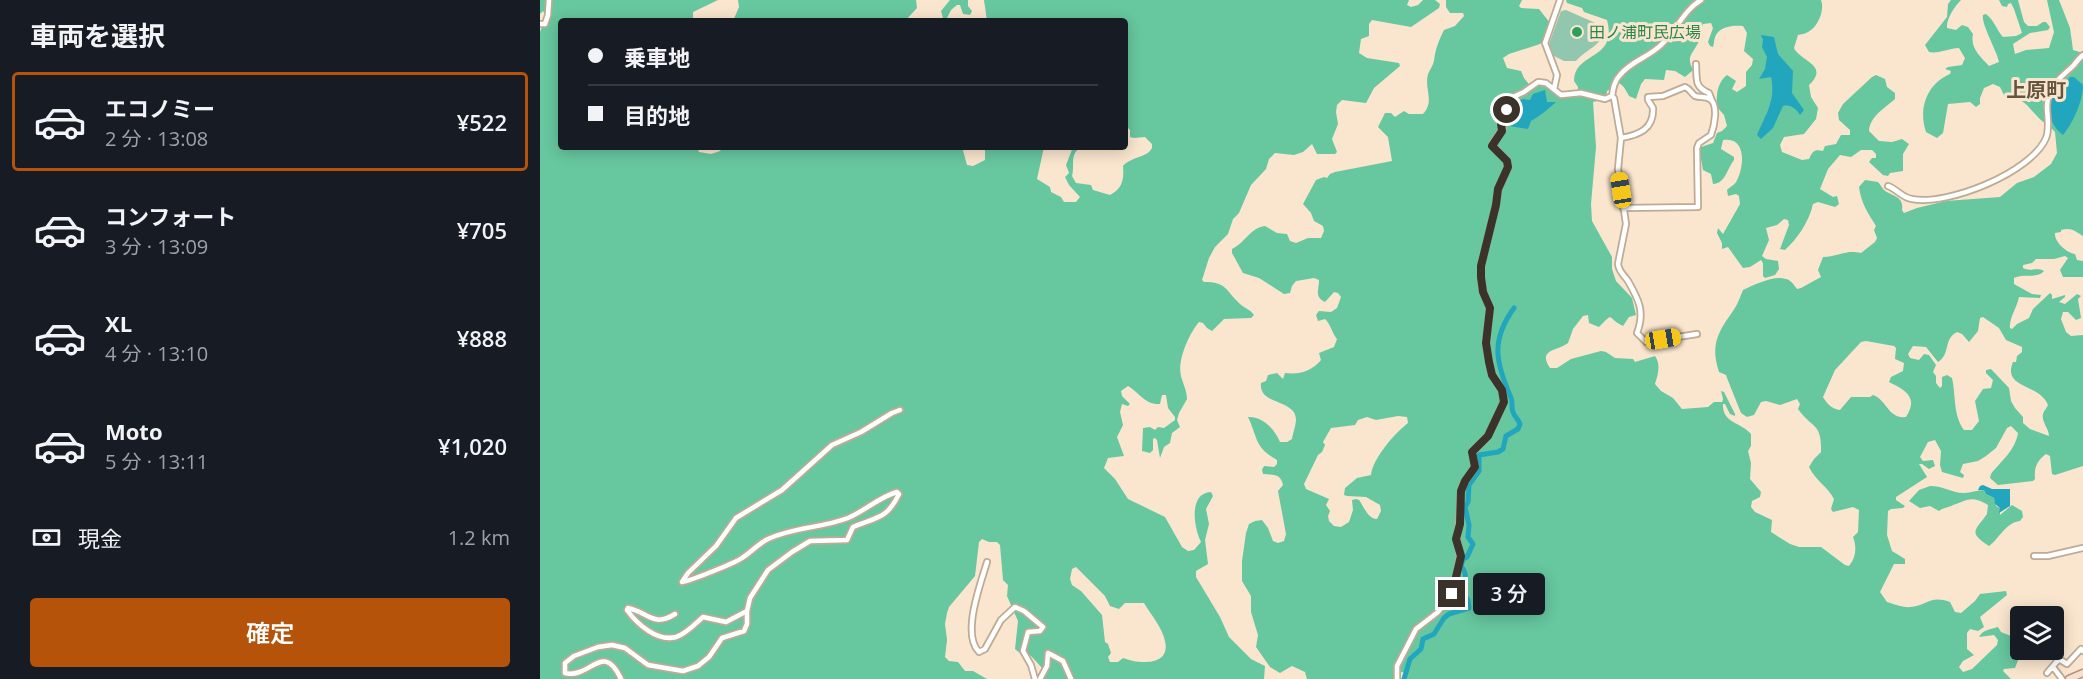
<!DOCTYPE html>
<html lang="ja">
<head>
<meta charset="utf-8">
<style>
  body { margin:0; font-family:"Open Sans","Noto Sans JP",sans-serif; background:#242831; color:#f1f3f6; height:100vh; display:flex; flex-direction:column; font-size:22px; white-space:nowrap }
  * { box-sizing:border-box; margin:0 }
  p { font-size:20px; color:#9ea1a6 }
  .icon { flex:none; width:33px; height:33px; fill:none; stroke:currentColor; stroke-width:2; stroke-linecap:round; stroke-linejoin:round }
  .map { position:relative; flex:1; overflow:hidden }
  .details { display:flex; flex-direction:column; background:#171b24; width:540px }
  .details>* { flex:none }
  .banner { position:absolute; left:18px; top:18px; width:570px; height:132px; border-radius:6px; box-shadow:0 3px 15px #0003; display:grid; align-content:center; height:132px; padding:0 30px; background:#171b24 }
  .buttons { position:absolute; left:1470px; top:606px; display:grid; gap:12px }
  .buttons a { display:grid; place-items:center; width:54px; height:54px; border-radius:6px; background:#171b24; box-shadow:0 3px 15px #0003; font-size:30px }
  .end { position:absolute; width:27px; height:27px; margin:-14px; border:8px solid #3b332a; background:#fff; box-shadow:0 0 0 3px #fff }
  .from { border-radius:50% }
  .bubble { position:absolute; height:42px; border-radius:6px; background:#171b24; box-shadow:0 3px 15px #0003; font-size:20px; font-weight:600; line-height:42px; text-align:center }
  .car { position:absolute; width:18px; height:36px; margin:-18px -9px; border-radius:8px; box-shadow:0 0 4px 2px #0007; background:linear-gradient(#f5c518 24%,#345 0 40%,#f5c518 0 76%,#345 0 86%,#f5c518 0) }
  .banner b { display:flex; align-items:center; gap:21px; height:57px; font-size:22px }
  .banner b+b { border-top:2px solid #363941 }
  .banner i { width:15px; height:15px; background:#f1f3f6 }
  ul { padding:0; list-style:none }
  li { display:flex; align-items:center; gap:18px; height:99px; margin:0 12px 9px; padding:0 18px; border:3px solid transparent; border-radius:6px }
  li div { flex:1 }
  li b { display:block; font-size:22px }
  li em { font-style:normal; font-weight:600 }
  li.selected { border-color:#b45309 }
  li>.icon { width:54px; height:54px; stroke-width:1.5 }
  h2 { padding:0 30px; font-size:27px; line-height:72px }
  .pay { display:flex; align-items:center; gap:15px; height:66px; padding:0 30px; font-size:22px }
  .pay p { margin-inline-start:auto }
  .primary-button { display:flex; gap:12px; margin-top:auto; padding:12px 30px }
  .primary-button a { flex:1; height:69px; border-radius:6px; background:#b45309; color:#fff; font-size:24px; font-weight:600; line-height:69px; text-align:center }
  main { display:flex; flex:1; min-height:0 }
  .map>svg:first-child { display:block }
</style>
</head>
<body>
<main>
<section class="details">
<h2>車両を選択</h2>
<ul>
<li class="selected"><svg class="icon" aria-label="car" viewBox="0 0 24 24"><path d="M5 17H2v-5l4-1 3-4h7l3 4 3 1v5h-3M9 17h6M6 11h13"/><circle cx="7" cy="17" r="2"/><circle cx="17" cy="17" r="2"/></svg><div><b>エコノミー</b><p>2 分 · 13:08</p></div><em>¥522</em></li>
<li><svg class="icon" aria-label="car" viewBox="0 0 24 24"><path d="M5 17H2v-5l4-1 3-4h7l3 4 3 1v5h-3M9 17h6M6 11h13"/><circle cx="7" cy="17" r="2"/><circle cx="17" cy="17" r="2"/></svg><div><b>コンフォート</b><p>3 分 · 13:09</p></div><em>¥705</em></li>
<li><svg class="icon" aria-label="car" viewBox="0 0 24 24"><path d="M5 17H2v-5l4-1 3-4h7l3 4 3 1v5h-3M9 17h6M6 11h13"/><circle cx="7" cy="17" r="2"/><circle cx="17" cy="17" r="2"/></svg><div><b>XL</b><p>4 分 · 13:10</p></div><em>¥888</em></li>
<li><svg class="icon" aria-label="car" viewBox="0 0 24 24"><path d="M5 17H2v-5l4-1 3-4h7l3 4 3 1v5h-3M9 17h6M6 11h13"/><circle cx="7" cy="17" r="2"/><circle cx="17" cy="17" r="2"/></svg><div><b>Moto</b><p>5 分 · 13:11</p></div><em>¥1,020</em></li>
</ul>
<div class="pay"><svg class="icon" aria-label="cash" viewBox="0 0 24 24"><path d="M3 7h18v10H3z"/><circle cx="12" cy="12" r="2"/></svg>現金<p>1.2 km</p></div>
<div class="primary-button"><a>確定</a></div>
</section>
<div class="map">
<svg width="1543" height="679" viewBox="0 0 1543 679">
  <rect width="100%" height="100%" fill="#fae6ce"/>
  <!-- green -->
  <path fill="#90c7ae" d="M1026 10 1060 25 1062 38C1054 49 1043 52 1036 61H1024L1012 55 1009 44 1021 11Z"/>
  <!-- forest -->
  <path fill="#67c79f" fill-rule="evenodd" d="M0 0H178L153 12V21H21V147H157L159 152 171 154 180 151 183 147H422L427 165 433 166 445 160V147H504L497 179 510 187 511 192 521 197 524 202H536L540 197 529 185 525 177 529 173 526 165 533 147H541C529 154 535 166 532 176L536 183 551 185 553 190 570 195C583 188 584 179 583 166 592 156 607 158 612 148V144L605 137 594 138 590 137V130L585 125V21H447L444 0H869L867 5 871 7 878 5 883 0H895L900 4 899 8 871 27 832 20 829 24V36L821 39 819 53 827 58 859 63 860 66 834 88 826 103 802 100 797 105 796 112 798 124 792 139 797 152 795 154H777L772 144 763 152 754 155 735 153 729 159 726 169 711 185 699 213 693 219 688 234 675 247 669 258 662 280 664 282C687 282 685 290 699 303 704 308 710 309 714 315L711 318 684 319 672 331 667 328 663 323 659 322C649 334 637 360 641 376 643 384 647 391 647 399L639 413 637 420 640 427 632 433 630 443 624 447 620 458 617 440 615 438 613 439V450L610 453 602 451 603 428 610 427 615 430 618 427 624 428 635 420V417L628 408 626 395H622L620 404C605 405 600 393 588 386L581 391 582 396 590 404 588 406 582 404 580 412 583 425 577 437 584 456 568 458 564 468 575 479 588 499 625 517 642 547 648 551 654 550 661 542C654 528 648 493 671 492L673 496 666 509 669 524 665 540 668 564 656 571V577L680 617 689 637 711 659 725 666 724 679H500L503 669 491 656 481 654 475 649 478 621 467 596 468 585 463 580 460 545 457 542H449L442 539 439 542 435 576 409 607 407 613 405 624 407 640 405 657 409 661 418 662 425 671H433L447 679H0V32L6 16 3 11 0 14ZM536 567 565 596 570 606 579 609 585 603H604C611 615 622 627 625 641 631 667 598 664 583 658L578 662H570L568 657 571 653 568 644 565 642 562 615 541 591 532 585 530 579 532 569Z
    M198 0H376L377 8 365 21H193L199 7Z
    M410 0H428V6L432 11 430 15 423 14 420 5H417L411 10 407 18H403L401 11Z
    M906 0H982L979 6 981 8 999 9 1010 23 1003 41 1000 44 969 54 963 58 967 68 981 71 984 78 992 88C1003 82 1010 90 1019 95L1038 92V87L1034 81C1034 51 1078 61 1067 20L1044 12 1042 8 1027 3 1026 0H1281C1285 10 1278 27 1268 32 1265 34 1261 34 1258 35L1254 48C1261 62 1290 65 1269 85L1271 97 1278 108 1276 119 1264 134 1244 137 1240 145 1242 152 1262 160 1269 159C1273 151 1274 149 1283 151L1285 146 1296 144 1301 135H1310V130L1299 120 1298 113 1303 104 1332 77 1336 75 1345 79 1347 87 1355 93V99C1345 108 1330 116 1329 131L1339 141 1352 142 1362 139 1369 144 1363 154V171L1350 173 1348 176 1343 175 1329 162 1332 158H1336V154L1332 150H1321L1311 157 1300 155 1288 169 1280 189 1293 197 1297 196 1299 204 1295 207 1278 202 1273 204C1269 222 1257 239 1245 250L1240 249 1249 225 1248 220 1244 219 1237 225 1226 228 1229 240 1222 256 1226 259 1238 261 1239 269 1235 275 1225 278 1223 276V263L1221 260 1210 267 1203 268 1188 247 1182 249V243L1177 233 1178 228 1183 234 1200 204 1199 196 1196 194 1188 196 1187 190C1190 187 1196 184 1197 180 1204 167 1207 136 1183 140L1181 149 1194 157V160C1187 169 1185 184 1173 184L1171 174 1163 170 1160 153 1161 147 1173 143 1177 133 1182 131 1187 126 1184 115 1177 107C1176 95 1177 83 1187 75L1196 81 1192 89 1197 92 1206 86V72L1212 65 1213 59 1204 51 1207 33 1203 26C1194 25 1179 26 1175 37 1174 40 1174 44 1173 47L1170 46 1168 42 1173 28 1171 23 1163 24C1160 31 1161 38 1158 43 1152 55 1146 56 1153 70L1145 77 1135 71 1126 70 1124 80 1105 79 1101 84 1096 99 1089 96C1084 87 1083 83 1072 81L1070 89 1067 91 1066 99 1053 102 1056 147 1051 204 1052 221 1072 257V269L1076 281 1092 298 1096 315 1089 317 1083 326C1066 318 1075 311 1059 327L1049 323 1048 315 1043 316 1033 329 1028 343C1018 351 997 349 1010 368H1017L1031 359 1061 351 1066 352 1075 358 1093 359 1095 362 1115 356C1121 364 1118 375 1115 384L1121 391 1133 398 1142 409 1168 407 1174 402H1182L1183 399 1181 391 1184 392 1195 414V416L1190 414 1185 404H1183C1182 423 1201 422 1211 434V446L1208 451 1211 463 1210 479 1221 492 1220 497 1212 501 1211 507 1215 512 1232 520 1231 532 1250 544 1259 547H1281L1305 565 1309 566C1316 558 1317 547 1313 537L1318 532 1319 510 1313 507 1293 512 1291 509 1294 499C1288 487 1275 480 1269 467L1274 459 1281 452C1282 422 1272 429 1258 409L1260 404 1257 399 1240 405 1226 401 1221 402 1214 415 1207 417 1201 413 1187 378 1186 375 1179 372C1170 345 1178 332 1193 311 1198 304 1200 297 1203 290 1214 285 1234 275 1246 279 1251 280 1254 285 1257 289L1261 288 1281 277 1278 270 1283 257C1298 257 1305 249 1321 253L1335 242 1337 238 1334 230 1336 226C1328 213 1321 203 1319 187L1325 180 1338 182C1339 183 1343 189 1344 190 1353 197 1364 196 1362 210L1364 213 1377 208 1406 201 1460 197 1477 183 1494 177 1511 164 1517 153 1515 132C1510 126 1502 122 1497 116 1486 105 1484 97 1466 99L1460 87 1453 84 1444 88 1440 98V104L1436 107 1430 102 1408 104 1403 133 1397 138 1386 132C1378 108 1387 84 1410 74L1411 71 1405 69 1408 67 1422 65 1425 58 1419 48C1409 48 1399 54 1389 52L1385 45 1407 17 1408 4 1411 0H1421C1415 6 1406 19 1407 28L1416 30 1422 25 1428 27 1433 34C1430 48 1440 56 1449 66L1459 62C1456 49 1441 24 1443 15L1446 14C1454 20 1456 29 1463 37L1476 36 1482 33 1474 9 1471 3 1468 4 1467 7 1462 6 1459 0H1478L1484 22 1488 26H1497L1503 22H1506L1510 27 1508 30 1490 33 1473 44 1475 54 1486 50 1509 48 1514 32 1507 0H1519L1530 28 1533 50 1543 53V236C1535 231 1531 227 1521 230V232L1515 233C1514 242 1527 253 1535 254L1537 260 1543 261V277H1523L1520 270 1528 258 1525 256 1514 259H1496L1492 263 1483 265V268C1490 272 1497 267 1504 271 1497 279 1484 273 1474 278V284L1492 294 1501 295 1500 298 1479 297C1477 308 1469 318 1470 328L1472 329 1477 324 1489 318 1493 309 1510 293 1512 295V299L1525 295V297L1519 302 1525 304 1537 294 1541 296 1538 299 1541 318 1536 320 1528 312H1523L1521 319 1526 332 1531 336 1543 335V466L1515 475 1512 474 1510 456 1506 454C1497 461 1494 467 1495 479L1493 481 1458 485 1450 478 1451 474C1461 461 1475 451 1478 433L1471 426 1467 428 1456 448 1446 456 1438 461 1423 464 1420 472 1424 475 1423 478 1402 472 1400 465 1401 451 1395 440 1388 442 1380 457 1383 461 1393 460 1395 466 1389 469 1382 464H1379L1387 477 1356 497V500L1365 506 1363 508 1351 509 1348 511 1347 535 1352 551 1365 559V564H1354L1340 592 1347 602C1354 604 1363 608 1371 607 1388 605 1390 595 1410 602L1415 612 1421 613 1435 601 1440 594 1466 591 1467 595 1440 617 1444 627 1438 631 1430 629 1427 633V649L1434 655 1423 661 1419 667 1423 672 1432 669 1457 645 1458 640 1454 635 1439 637C1442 630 1451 629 1458 627L1461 632 1471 636 1477 629 1480 632V650H1482L1475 668 1464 669 1463 671 1471 679H862L864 672 855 673 854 679H767L765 672 752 666 740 673 730 667 716 647 718 635 711 612V596L702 581V561L706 533 709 524 715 521 722 520 728 528 733 541 738 543 744 541 746 534 738 491 743 485C741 473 732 475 723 474L722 470 724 466 734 467 737 464V460C714 447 718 438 708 417 723 416 735 430 740 442H747L752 439C753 433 756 425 756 419 755 399 718 405 721 383L726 381 728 375 737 373 743 379 745 373C759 375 772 371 781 360L779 353 794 347 797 339C792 333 790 323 785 319L778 321 776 315 779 311 791 312 797 308 801 297 798 293 794 292 785 302C774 297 779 290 779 280L774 278 756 281 752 286 750 293 744 294 719 278 703 273 692 253V249C705 243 710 228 725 226L737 233 747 234 750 241 756 243 768 238H781L784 231 783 226 774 221 771 213 763 204 776 180 784 177 787 178 790 174 795 172 852 161 848 137 838 127 845 113H851L855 117 864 111 869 114H883C895 101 884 89 888 74 890 70 893 65 894 61 895 50 899 40 904 30L915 26 924 16 923 13H910L906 7ZM1443 317 1459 328 1466 340 1482 347V352L1477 356 1476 362H1473C1462 389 1499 383 1508 405 1507 408 1504 410 1503 414 1501 421 1509 429 1509 436L1490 429 1483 423V417L1475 408 1471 401 1469 388 1451 369 1446 370V373L1453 380 1451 388 1443 389 1435 401 1439 421 1432 430H1424C1413 415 1416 396 1412 378L1407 375 1402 377V386L1400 388 1396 383V376L1393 372 1396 365 1389 355 1384 354 1379 360 1370 358 1368 354 1373 346 1386 347 1398 362C1411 354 1403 339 1417 332L1422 334 1429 342 1438 331 1440 318ZM1326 341 1354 346 1356 348 1355 359 1364 363 1363 371 1351 377 1349 382C1365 390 1379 397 1366 417 1348 419 1347 400 1333 395L1330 397H1311L1300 410C1292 409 1287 404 1283 397L1295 370 1321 342ZM858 416 867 417 868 423C855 433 833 458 831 475L817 478 805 488 804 495 807 496 826 497 840 505 841 511 837 519C828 519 824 507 819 500L816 499 812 500 813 510 809 522 801 527 794 526 789 521 788 516 790 511 786 505 789 499 766 489 764 484 778 455 782 452 785 445 783 442 791 428 815 425 818 420 827 417 836 420Z
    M1390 486C1404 486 1412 493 1424 493 1431 493 1437 490 1444 490L1446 494 1454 498 1456 506 1460 508V515L1472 505 1482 511 1483 517 1480 521C1465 523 1460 538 1449 546 1427 532 1436 530 1447 514L1448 505C1431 495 1428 500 1413 505 1408 508 1404 507 1399 511L1390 506 1380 508 1369 501 1379 490Z"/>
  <!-- water -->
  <path fill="#22a6bd" d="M1221 35 1234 37 1238 54 1253 71 1252 93 1264 110 1260 115C1256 109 1251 104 1243 106L1233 128 1221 139 1217 135C1226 113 1236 101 1231 77L1219 79 1225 69 1227 57 1222 47 1223 40Z
    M1530 77H1534L1543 85C1543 101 1533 123 1523 135 1511 126 1505 109 1513 95L1517 93Z
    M1005 90 1007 102H1016L1015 103C1007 110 1000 116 991 121L988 129 969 126 965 118 977 109 978 101 983 99 990 100 993 94Z
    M1443 485 1452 489H1470V506L1459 513 1460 508 1455 504 1454 498 1446 494 1444 490H1438L1440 486Z"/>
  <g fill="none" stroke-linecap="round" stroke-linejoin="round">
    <!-- river -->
    <path stroke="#22a6bd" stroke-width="5" d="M864 679 870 659 881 649 883 639 894 634 904 618 909 614 929 608 928 600 920 589C924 579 929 576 921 566L923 559 927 557 933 544 928 537 929 525 925 507 928 502 929 485 939 471V455L958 452 963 449 966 436 978 429 980 424C978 419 974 416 973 412 971 407 973 402 971 398 956 363 950 341 974 308"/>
    <!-- minor casing -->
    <g stroke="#beab95" stroke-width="8">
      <path id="minor" d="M0 24H5L8 15 9 0
        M1156 64C1157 79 1154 87 1169 93L1172 101
        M1014 89 1017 75 1005 43 1020 0
        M1081 138C1099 135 1114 129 1113 108L1108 100V97L1123 96 1145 87C1150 89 1151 93 1155 96 1160 98 1165 96 1170 99 1179 105 1174 127 1171 135L1159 143 1157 148 1158 207 1083 208
        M1348 186C1357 189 1362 198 1372 199 1407 206 1491 173 1506 138 1510 128 1507 116 1507 106 1508 84 1521 78 1534 65 1537 61 1539 58 1543 55
        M1157 334 1106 342 1097 333C1105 312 1099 300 1088 281 1084 275 1079 272 1078 264L1086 224 1078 169 1081 138 1074 98 1072 96C1073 89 1074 81 1080 75 1091 61 1109 57 1121 45 1136 31 1144 10 1161 0
        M1494 556H1508L1543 548
        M447 562C441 583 421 634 439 652L445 649 461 620 475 607 484 611 503 627 500 631 488 632 483 651 491 665 495 679
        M135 614C113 628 108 612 88 608L87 610C97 624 117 642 136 637 146 634 155 624 163 617L186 622 207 611
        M1513 667 1522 679
        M1507 673 1519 659 1527 664 1541 649 1543 651
        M81 679C63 640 51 679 25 673V663L34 656 58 647 72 645 85 648 108 665 143 671 158 666 169 657 182 638 204 631 207 624V611L210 598 228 570 252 552 270 541 307 540 313 527C337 517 347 519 359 494L357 492C339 497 325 511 308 518 282 528 254 527 228 539 218 544 211 552 202 558 195 563 150 581 142 582L148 573 176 546 196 518 242 490 292 445 321 432 352 413 360 410
        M500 679 507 666 508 653 523 661 531 679
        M857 679V666L876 629 898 612 914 591 920 556 917 539 919 524 921 491 923 484 935 467 932 452 948 436 964 402 962 390 952 375 949 362 946 343 950 308 943 292 941 277V266L956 205 958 189 968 167 967 161 952 145 963 128 960 116 969 108 973 97 984 92 998 82 1006 83 1021 95 1041 93 1065 99 1072 96"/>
    </g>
    <!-- major casing -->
    <g stroke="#b4947f" stroke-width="9">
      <path id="major" d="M1529 679 1543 673"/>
    </g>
    <!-- minor -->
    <use href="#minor" stroke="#fff" stroke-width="4.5"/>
    <!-- major -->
    <use href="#major" stroke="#f9dfce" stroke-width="6"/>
  </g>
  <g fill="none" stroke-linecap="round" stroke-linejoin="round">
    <!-- route -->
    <path stroke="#3b332a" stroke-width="8" d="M912 594 921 556 916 539 920 524 921 491 925 481 935 467 932 452 948 436 964 402 962 390 952 375 949 362 946 343 950 308 943 292 941 277V266L956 205 958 189 968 167 967 161 952 146 962 131 960 116 967 110"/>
  </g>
  <!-- markers -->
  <circle fill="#2e9e5b" stroke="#fae6ce" stroke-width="2" cx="1037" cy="32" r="6"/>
  <g text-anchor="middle" stroke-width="6" stroke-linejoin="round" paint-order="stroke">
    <!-- leisure labels -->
    <g font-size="16" fill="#27864d" stroke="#fae6ce" text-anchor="start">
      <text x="1049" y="38">田ノ浦町民広場</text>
    </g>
    <!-- quarter labels -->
    <g font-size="20" font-weight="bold" fill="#655540" stroke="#fae6ce">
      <text x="1496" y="97">上原町</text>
    </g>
  </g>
</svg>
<div class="buttons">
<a><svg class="icon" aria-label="layers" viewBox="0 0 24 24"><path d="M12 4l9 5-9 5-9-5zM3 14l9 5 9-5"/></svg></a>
</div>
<i class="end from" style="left:967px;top:110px"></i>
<i class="end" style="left:912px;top:594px"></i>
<div class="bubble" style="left:933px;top:573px;width:72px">3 分</div>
<i class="car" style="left:1081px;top:190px;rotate:351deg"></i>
<i class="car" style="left:1123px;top:339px;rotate:81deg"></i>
<div class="banner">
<b><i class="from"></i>乗車地</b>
<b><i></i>目的地</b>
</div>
</div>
</main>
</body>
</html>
